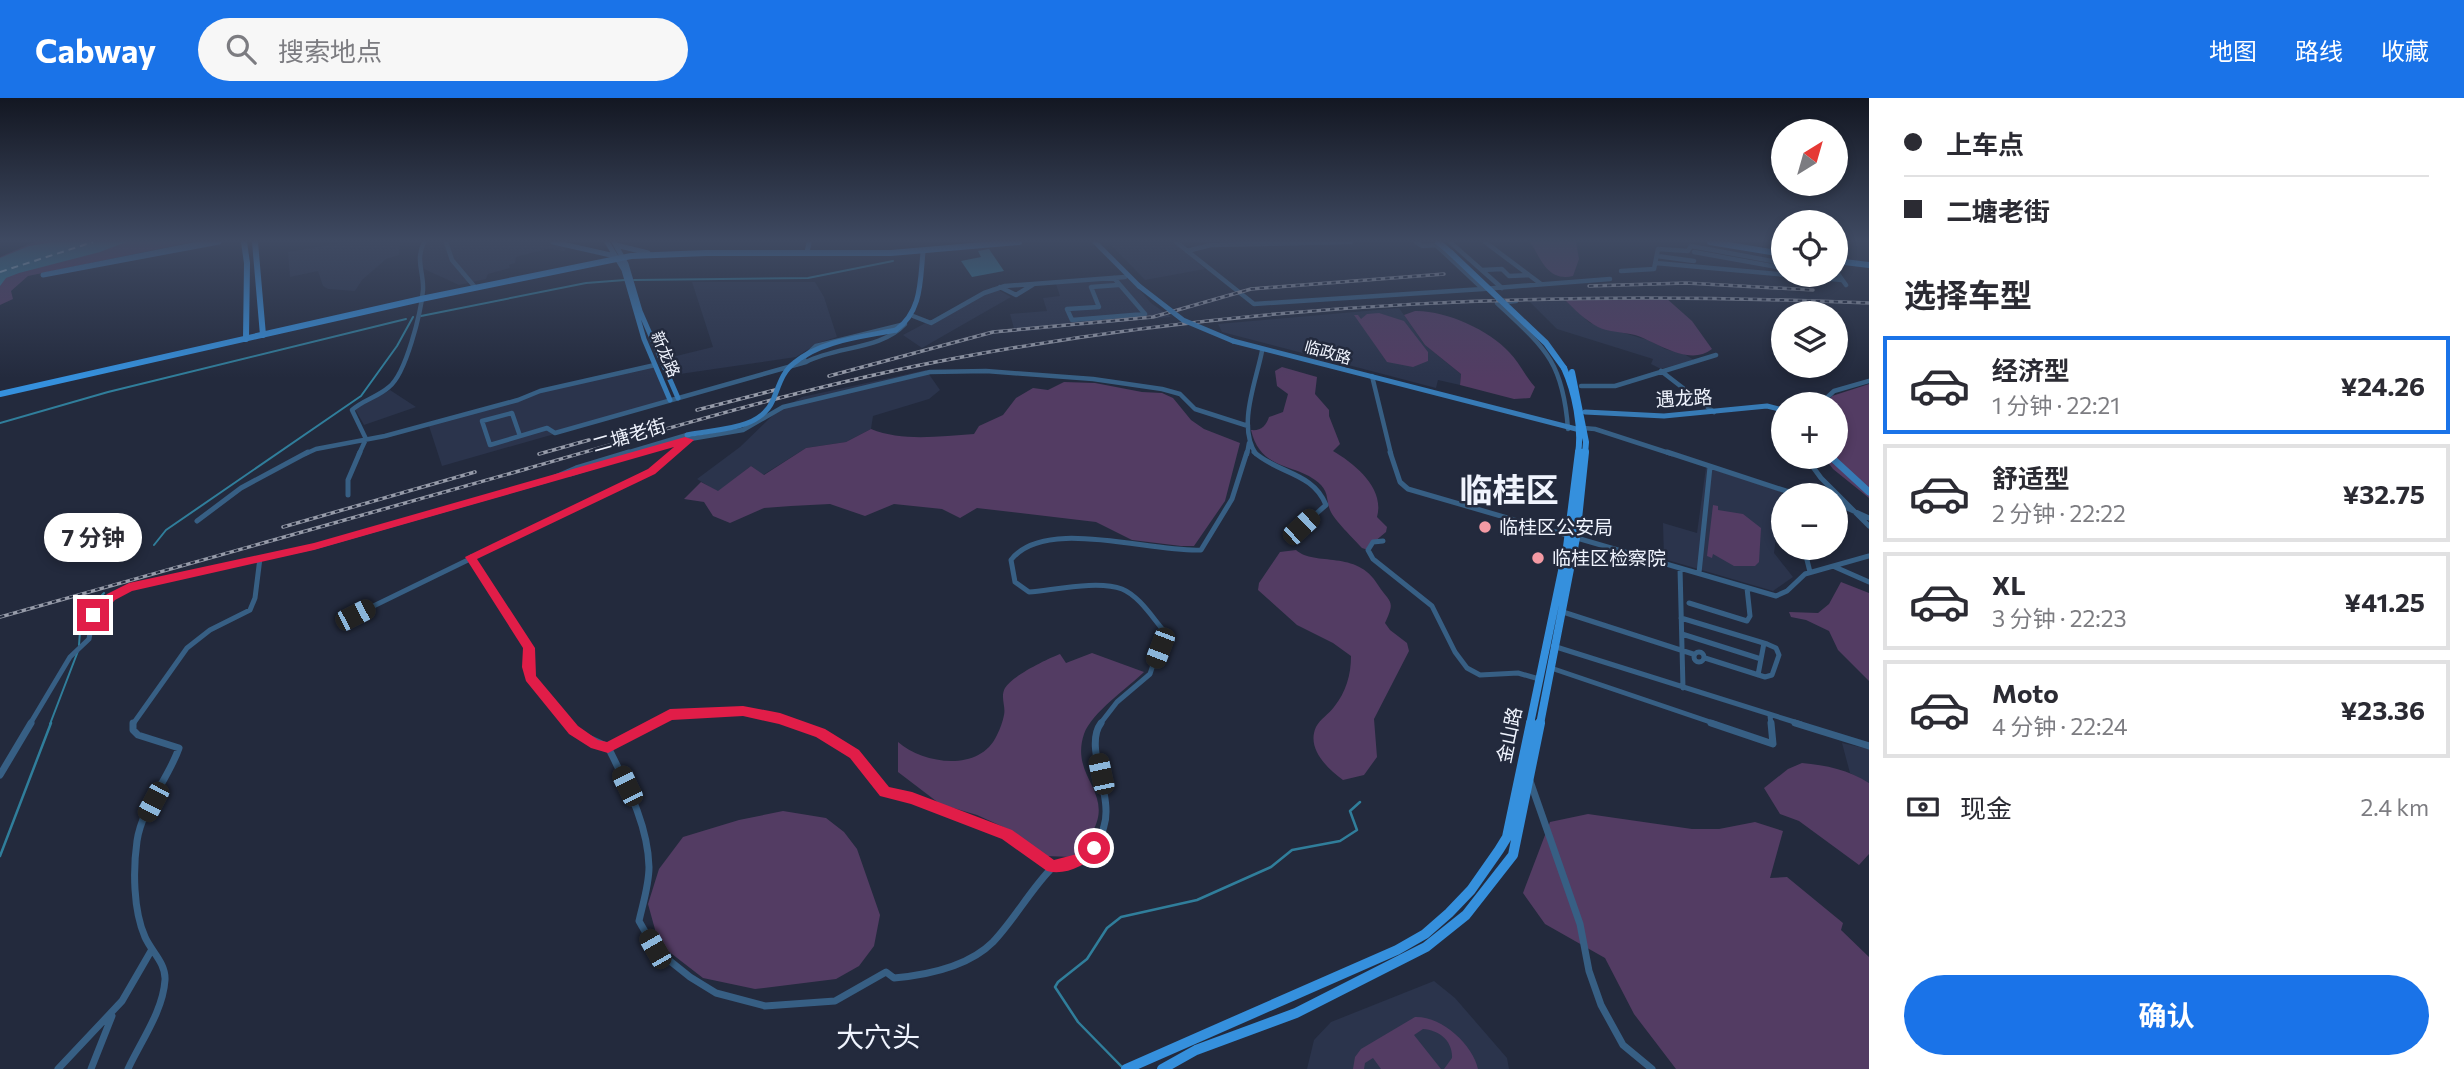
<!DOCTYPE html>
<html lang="zh">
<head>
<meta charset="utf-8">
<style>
  body { margin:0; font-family:Commissioner,"Noto Sans SC",sans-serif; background:#f7f7f7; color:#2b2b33; height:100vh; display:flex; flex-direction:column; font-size:26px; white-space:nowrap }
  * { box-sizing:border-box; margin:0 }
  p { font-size:23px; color:#7c7c81 }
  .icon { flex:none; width:38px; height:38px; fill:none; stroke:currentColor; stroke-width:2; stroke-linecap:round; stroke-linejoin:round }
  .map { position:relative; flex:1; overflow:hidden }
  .sheet { display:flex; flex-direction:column; background:#fff; width:595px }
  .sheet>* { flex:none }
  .guide { display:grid; align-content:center; height:154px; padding:0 35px; background:#fff }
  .needle { width:46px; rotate:37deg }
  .fabs { position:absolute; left:1771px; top:21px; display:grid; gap:14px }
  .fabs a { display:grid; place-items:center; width:77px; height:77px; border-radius:50%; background:#fff; box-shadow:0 4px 10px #0003; font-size:35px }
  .end { position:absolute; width:32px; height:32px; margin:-16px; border:9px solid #e11d48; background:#fff; box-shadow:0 0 0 4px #fff }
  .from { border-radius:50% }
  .bubble { position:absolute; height:49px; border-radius:24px; background:#fff; box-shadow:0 4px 10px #0003; font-size:23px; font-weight:700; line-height:49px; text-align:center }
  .car { position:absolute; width:21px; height:42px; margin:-21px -10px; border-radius:9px; box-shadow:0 0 5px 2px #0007; background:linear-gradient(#222 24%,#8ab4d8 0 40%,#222 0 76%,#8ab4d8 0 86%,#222 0) }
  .guide b { display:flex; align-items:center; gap:24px; height:66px; font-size:26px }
  .guide b+b { border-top:2px solid #e1e1e2 }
  .guide i { width:18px; height:18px; background:#2b2b33 }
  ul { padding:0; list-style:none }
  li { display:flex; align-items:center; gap:21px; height:98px; margin:0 14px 10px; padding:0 21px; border:4px solid #e1e1e2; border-radius:0px }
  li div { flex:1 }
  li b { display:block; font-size:26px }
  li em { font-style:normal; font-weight:700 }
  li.on { border-color:#1a73e8 }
  li>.icon { width:63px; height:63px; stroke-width:1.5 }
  h2 { padding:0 35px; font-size:32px; line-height:84px }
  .pay { display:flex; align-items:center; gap:18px; height:77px; padding:0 35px; font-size:26px }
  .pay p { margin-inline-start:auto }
  .primary-button { display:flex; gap:14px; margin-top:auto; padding:14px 35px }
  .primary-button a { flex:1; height:80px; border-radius:42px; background:#1a73e8; color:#fff; font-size:28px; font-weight:700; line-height:80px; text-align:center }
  header { display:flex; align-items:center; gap:42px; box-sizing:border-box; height:98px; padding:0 35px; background:#1a73e8; color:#fff }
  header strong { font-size:33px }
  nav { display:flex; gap:38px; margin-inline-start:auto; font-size:24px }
  .search { width:490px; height:63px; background:#f7f7f7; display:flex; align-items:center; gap:18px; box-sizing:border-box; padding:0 24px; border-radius:38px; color:#7c7c81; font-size:26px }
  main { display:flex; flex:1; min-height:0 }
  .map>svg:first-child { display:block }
</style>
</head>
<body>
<header>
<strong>Cabway</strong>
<div class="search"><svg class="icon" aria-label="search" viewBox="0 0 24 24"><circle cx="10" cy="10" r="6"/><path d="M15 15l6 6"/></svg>搜索地点</div>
<nav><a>地图</a><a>路线</a><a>收藏</a></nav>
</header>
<main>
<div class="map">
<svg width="1869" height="971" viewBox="0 0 1869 971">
  <rect width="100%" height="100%" fill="#232a3d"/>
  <!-- built -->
  <path fill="#2b344c" d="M346 144H400L399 157 386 161 362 182 355 193 328 191 323 188 318 173 290 179 288 154Z
    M424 144H542L566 150 565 153 548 151 523 157 516 159 515 165 509 167 510 170 488 176 486 181 459 187 422 170 419 155Z
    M1116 144H1175L1205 171 1145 182 1109 145Z
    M1129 180 1151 205 1171 219 1015 234 1010 216 1047 213 1043 200 1060 198 1056 186Z
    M692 184H815L824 199 837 239 818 245 796 259 673 277 668 260 713 249Z
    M993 189 1011 199 922 250 903 237Z
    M1564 201 1590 225 1651 243 1665 251 1684 256 1694 262 1661 271 1651 266 1653 261 1557 231 1528 202Z
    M1399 210 1425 247 1461 276 1460 287 1438 282 1436 290 1222 234 1218 226Z
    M654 268 670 303 442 368 429 328 538 295Z
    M926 272 940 292 929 301 873 318 871 331 846 344 806 350 763 377 751 368 718 394 697 381 740 349 774 316 802 299Z
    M390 292 416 309 364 327 355 311Z
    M1706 369 1782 394 1774 455 1793 479 1773 493 1664 461 1663 425 1697 435Z
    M1842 645 1869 651V685L1850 675Z
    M1434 883 1455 900 1507 960 1509 971H1307L1314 942 1331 924Z"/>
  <!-- green -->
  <path fill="#533c63" d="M34 144H193L28 178 11 193 13 201 0 207V159Z
    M1530 144H1576L1579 161 1573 178C1547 184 1541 160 1530 144Z
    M1610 199 1666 200 1692 223 1712 251C1689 269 1657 244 1635 237 1623 234 1608 234 1598 229 1585 222 1574 211 1564 201Z
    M1415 213C1445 212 1489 232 1509 254 1519 264 1525 278 1535 289L1530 300 1514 301 1460 287 1461 276 1425 247 1404 217Z
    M1379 215 1404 223 1428 254V263L1413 269 1387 264 1354 217H1358L1361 221 1367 216Z
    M1282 269 1317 279 1315 296 1329 312V318L1340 346 1333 353C1355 366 1385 390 1377 419L1387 429 1386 434 1374 444 1368 452 1362 450C1354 441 1334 422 1330 412 1326 402 1329 396 1321 387 1298 364 1261 375 1251 332 1261 333 1266 328 1269 319L1283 314 1288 296 1277 288 1275 273Z
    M1064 284 1095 285 1142 294 1162 295 1173 300 1191 322 1204 331 1240 345 1225 403 1194 448H1181L1132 442 1096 424 977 410 960 420 942 411 894 406 865 418 830 406 791 408 764 410 730 425 713 418 704 404 684 401 701 384 718 393 751 368 764 377 806 350 846 344 871 331C903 344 941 338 974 336L979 328 1003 317 1016 300 1033 290 1048 292Z
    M1869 286V400L1833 371 1824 359H1836V306H1826L1832 298Z
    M1713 407 1718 408V412L1743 416 1761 430 1759 464 1755 468H1734L1713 456 1712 460 1707 458Z
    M1296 452C1315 469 1357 451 1378 487 1390 505 1396 502 1385 525L1390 532 1407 545 1409 553 1374 621 1377 659 1364 677 1343 682C1328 671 1306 651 1316 629 1320 621 1329 616 1334 609 1346 594 1351 577 1351 558L1333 545 1297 527 1258 492 1259 485 1280 454Z
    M1841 484 1869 495V583L1838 552 1829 533 1806 522 1791 519 1789 514 1818 515 1829 506Z
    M1092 555 1144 574C1128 590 1092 614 1084 636 1067 687 1133 698 1073 759L1045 758 1010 732 977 717 940 706 898 674V644C923 666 980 675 997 637 1000 631 1003 623 1004 617 1006 608 1000 599 1005 590 1012 578 1047 561 1060 556L1066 565Z
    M1802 665C1826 667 1849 672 1869 685V756L1859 767 1799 723 1780 716 1764 690 1788 671Z
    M783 713 826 720 844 734 857 751 880 817 874 848 859 868 836 881 755 891 703 880 659 846 648 806 659 771 683 739 739 722Z
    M1588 716 1692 731H1719L1755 724 1783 733 1770 780 1787 779 1843 825 1841 832 1869 859V971H1676L1634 916 1605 860 1545 826 1523 795 1550 724Z
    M1415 919C1442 918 1473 947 1478 971H1444L1452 960C1453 943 1439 932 1423 931L1414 937 1441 971H1381L1373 960 1365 965 1364 971H1353L1355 959 1361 951Z"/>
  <!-- water -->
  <path fill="#307e9b" d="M54 144H126L100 154 19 175 6 180 0 188V160L29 148Z
    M989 151 1004 173 972 179 961 163 981 159 978 153Z"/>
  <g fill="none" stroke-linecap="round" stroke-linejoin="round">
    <!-- stream-far1 -->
    <path stroke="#307e9b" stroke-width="2" d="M634 182 808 180 893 163
      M421 218 586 185 625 182
      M0 325 108 294 406 221
      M154 447 166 432 361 298 397 248 413 219
      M79 547 81 520 104 495
      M50 626 78 553"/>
    <!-- stream -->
    <path stroke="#307e9b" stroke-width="2.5" d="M0 758 51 625
      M1123 970 1078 924 1055 889 1058 884 1087 861 1107 830 1121 819 1197 802 1271 769 1292 752 1340 743 1357 732 1350 713 1360 704"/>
    <!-- ferry -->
    <path stroke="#b3e1f5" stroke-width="2" stroke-dasharray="7 5" stroke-linecap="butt" d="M0 174 93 144"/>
    <!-- street-far2 -->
    <path stroke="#375f84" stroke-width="4.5" d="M446 144 452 162 474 188
      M1176 144 1254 206 1483 191
      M1416 144 1422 148 1436 147 1483 191 1610 181
      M1450 144 1502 190
      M1485 144 1541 186
      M1187 153 1211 147 1351 144
      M1694 154 1783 170
      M1657 158 1694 163
      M1656 165 1842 182
      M1482 172 1502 171 1509 178 1529 177
      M1621 173 1654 171 1658 151 1688 153 1691 148 1783 165
      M1836 173 1846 187
      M1114 180 1145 216 1072 222 1067 211 1099 209 1091 189 1118 187
      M1000 189 1016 197 1034 186
      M1516 203 1497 205C1545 250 1563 263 1568 331
      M913 218 931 225 984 195 1005 188 1125 179
      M905 226C881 252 836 248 806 264L803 260 816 248Z
      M1661 273 1714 314
      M1372 278 1391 356
      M1581 288H1615L1716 257
      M1820 306 1834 293 1869 283
      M1583 330 1595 331 1672 356
      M520 338 512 315 482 323 490 347 547 330 555 335 806 264
      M305 356 316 351 385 338 518 302 540 293 655 267
      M359 356 366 341 352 312C363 302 378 299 389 289 406 276 421 214 423 192 424 174 415 162 424 144
      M623 356 687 337
      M634 356 690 341 743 332 783 309 930 274 986 273 1093 281 1162 291 1180 296 1195 311 1248 328
      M671 356 686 344
      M1247 356 1249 345
      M1256 356C1237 328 1256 284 1262 253"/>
    <!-- street-far1 -->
    <path stroke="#375f84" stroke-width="5" d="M1254 354C1278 376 1313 374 1326 407L1301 429
      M1390 354 1400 384 1408 391 1776 498 1787 493 1805 476 1869 458
      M1667 354 1786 393 1811 397
      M1810 365 1821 380 1869 428
      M570 376 640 354
      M348 397V382L360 354
      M1836 405 1869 420
      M197 423 241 390 308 354
      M1836 429 1840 436 1836 443
      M1383 443 1373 444 1368 452 1373 461 1432 508 1455 554 1467 570 1480 577 1518 575 1539 581
      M471 459 529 550 530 580 569 626
      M1835 469 1869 484
      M1680 470 1683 590
      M1810 474 1806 458 1817 450
      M1699 475 1710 369
      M1689 505 1747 523 1750 518 1747 490
      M1563 514 1693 556
      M355 517 651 373 673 354
      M1681 520 1767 546 1776 550 1779 557 1772 577 1765 579 1705 560
      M1682 536 1761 561
      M1553 548 1801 626
      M1694 559a5 5 0 1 1 10 0a5 5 0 1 1-10 0Z
      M1551 570 1716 626
      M1758 577 1764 545
      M1770 618 1771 626
      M30 626 70 559 89 541 93 517 111 499 129 489 314 449 548 382 576 370 629 354
      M133 626 187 550 210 532 250 512 255 500 260 460
      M652 626C692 606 756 611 798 626
      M1100 626 1117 604 1150 576 1164 533C1152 519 1139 498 1122 491 1098 482 1054 492 1029 494L1015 484 1011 462C1044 418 1151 455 1201 452L1232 401 1247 354"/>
    <!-- street -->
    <path stroke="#375f84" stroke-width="7" d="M567 625 584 638 608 649C626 686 648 726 649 769 649 787 643 805 639 823L655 851 690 879 716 895 765 908 835 903 886 874 894 880C927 877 968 869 993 844 1014 822 1029 794 1050 772 1057 764 1070 767 1080 762 1092 757 1101 741 1104 728 1114 697 1083 649 1101 625
      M793 625 821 635 854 656 884 693 912 700 1007 737 1052 769
      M1711 625 1773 646 1771 625
      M1795 625 1869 648
      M608 649 655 625
      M0 677 31 625
      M1530 683 1580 826 1589 873 1601 907 1623 947 1652 971
      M58 971 122 903 151 853
      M91 971 112 918
      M128 971C141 943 163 913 165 882 166 865 151 853 145 839 133 812 133 771 137 743 142 709 168 682 179 650L138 637 133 632V625"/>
    <!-- secondary-far1 -->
    <path stroke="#377bb6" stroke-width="5" d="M208 144 43 177 219 144
      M553 144 615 158
      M607 144 624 172 644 241 670 302
      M614 144 626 166 640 213 678 300
      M1095 144 1139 188
      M616 147 648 155
      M807 155 809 144
      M896 232C922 213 920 183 923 154
      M1233 243 1584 333
      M1585 314 1664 318 1767 308 1783 312"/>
    <!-- secondary -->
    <path stroke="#377bb6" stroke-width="7" d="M1831 359 1869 394"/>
    <!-- primary-far2 -->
    <path stroke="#3590dd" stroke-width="6" d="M244 144 247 165 246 241
      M255 144 263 237
      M1438 144 1451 155
      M1710 144 1783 156
      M1836 163 1869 167
      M1564 270C1575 294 1582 330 1578 356
      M1572 274 1586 344 1585 356
      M0 296 421 201 631 158 706 155H891L1019 144"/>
    <!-- primary-far1 -->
    <path stroke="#3590dd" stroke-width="8" d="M1530 626 1567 449 1579 354
      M1540 626 1576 440 1585 354"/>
    <!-- primary -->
    <path stroke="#3590dd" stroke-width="10" d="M1126 971 1397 852 1425 836 1449 815 1471 792 1499 752 1507 739 1531 625
      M1162 971 1196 952 1296 915 1426 849 1466 817 1513 757 1540 625"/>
    <!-- rail casing -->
    <g stroke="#969ba9" stroke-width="3.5">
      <path id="rail" d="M1589 188 1686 185 1813 192
        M829 278 993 234 1153 219 1251 191 1444 176
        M697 312 775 292
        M539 356 589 342
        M283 429 475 374
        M0 519C175 469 351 421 526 371 670 330 814 286 962 259 1262 203 1565 192 1869 205"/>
    </g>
    <!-- rail -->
    <use href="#rail" stroke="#232a3d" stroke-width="2" stroke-dasharray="4.5" stroke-linecap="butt"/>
    <!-- secondary-bridge -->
    <path stroke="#377bb6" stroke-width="5" d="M1139 188 1183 222 1233 243
      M687 337C715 331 760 333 773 302 779 288 782 274 794 265 822 242 862 239 896 232"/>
    <!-- primary-bridge -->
    <path stroke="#3590dd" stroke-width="6" d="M1451 155 1546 245 1564 270"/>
  </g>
  <!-- sky -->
  <linearGradient id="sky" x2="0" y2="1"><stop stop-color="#131722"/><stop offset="0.51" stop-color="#3f4a62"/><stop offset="1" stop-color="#3f4a62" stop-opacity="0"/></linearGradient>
  <rect width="1869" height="280" fill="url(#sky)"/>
  <!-- route -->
  <path fill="#e11d48" d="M685 339 694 342 655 376 477 461 535 550 536 578 578 628 598 642 607 644 670 611 743 608 780 615 825 631 859 652 889 689 912 694 1012 732 1054 762 1077 756 1094 744 1099 746V755C1086 767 1065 778 1047 773L1002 741 911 706 880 698 850 660 816 639 779 626 743 618 672 622 608 655 591 650 569 636 526 583 522 569 523 550 465 459 648 371 674 349 314 452 132 493 115 502 98 520H89L88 517 107 496 129 485 314 445Z"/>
  <!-- markers -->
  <g fill="#f49aa4" stroke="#232a3d" stroke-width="2.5">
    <circle cx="1485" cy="429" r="7"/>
    <circle cx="1538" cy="460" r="7"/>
  </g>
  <g text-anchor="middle" stroke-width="5" stroke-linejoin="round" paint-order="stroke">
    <!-- far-street labels -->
    <g font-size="16" fill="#f0f4fe" stroke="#232a3d">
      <text transform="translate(1328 254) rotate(16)" y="6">临政路</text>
      <text transform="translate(666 256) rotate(67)" y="6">新龙路</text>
    </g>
    <!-- street labels -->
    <g font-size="19" fill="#f0f4fe" stroke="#232a3d">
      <text transform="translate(1684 300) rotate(-3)" y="7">遇龙路</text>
      <text transform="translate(629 337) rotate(-16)" y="7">二塘老街</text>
      <text transform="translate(1509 637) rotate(-78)" y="7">金山路</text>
    </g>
    <!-- poi labels -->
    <g font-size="19" fill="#f0f4fe" stroke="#232a3d" text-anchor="start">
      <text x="1499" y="436">临桂区公安局</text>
      <text x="1552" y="467">临桂区检察院</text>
    </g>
    <!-- near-quarter labels -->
    <g font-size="28" fill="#f0f4fe" stroke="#232a3d">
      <text x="878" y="949">大穴头</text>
    </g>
    <!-- town labels -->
    <g font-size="33" font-weight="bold" fill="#f0f4fe" stroke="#232a3d">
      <text x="1509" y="404">临桂区</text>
    </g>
  </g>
</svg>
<div class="fabs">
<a><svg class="needle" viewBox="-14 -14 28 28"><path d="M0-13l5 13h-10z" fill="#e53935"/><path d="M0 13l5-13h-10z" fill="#7c7c81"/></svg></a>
<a><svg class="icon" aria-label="locate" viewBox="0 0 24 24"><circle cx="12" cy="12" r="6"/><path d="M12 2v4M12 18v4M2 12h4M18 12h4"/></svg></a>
<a><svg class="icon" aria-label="layers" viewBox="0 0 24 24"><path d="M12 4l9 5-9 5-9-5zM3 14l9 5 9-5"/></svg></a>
<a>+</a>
<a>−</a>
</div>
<i class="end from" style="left:1094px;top:750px"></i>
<i class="end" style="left:93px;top:517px"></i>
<div class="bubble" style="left:44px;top:415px;width:98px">7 分钟</div>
<i class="car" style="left:1301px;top:429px;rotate:47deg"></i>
<i class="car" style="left:355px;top:517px;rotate:63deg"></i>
<i class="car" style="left:1160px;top:550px;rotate:201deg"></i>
<i class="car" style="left:1101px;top:676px;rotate:348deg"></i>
<i class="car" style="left:627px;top:688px;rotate:334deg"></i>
<i class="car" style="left:153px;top:704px;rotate:208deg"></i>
<i class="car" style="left:655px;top:851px;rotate:330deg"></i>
</div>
<section class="sheet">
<div class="guide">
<b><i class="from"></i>上车点</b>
<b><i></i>二塘老街</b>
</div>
<h2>选择车型</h2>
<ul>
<li class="on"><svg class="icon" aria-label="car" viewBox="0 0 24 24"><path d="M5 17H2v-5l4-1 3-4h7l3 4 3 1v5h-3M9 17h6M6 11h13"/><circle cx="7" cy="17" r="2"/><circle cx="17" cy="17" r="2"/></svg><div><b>经济型</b><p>1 分钟 · 22:21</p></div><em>¥24.26</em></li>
<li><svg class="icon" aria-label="car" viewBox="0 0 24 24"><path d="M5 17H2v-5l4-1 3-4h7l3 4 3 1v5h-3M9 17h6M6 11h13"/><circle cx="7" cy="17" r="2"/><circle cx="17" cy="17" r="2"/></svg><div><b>舒适型</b><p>2 分钟 · 22:22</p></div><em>¥32.75</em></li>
<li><svg class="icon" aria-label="car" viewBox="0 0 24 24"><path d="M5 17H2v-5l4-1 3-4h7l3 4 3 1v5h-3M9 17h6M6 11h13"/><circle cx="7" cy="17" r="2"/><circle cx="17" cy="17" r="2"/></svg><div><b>XL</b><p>3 分钟 · 22:23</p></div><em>¥41.25</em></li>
<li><svg class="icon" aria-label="car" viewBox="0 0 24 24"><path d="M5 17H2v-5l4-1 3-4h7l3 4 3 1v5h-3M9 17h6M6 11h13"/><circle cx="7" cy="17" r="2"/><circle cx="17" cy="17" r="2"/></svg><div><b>Moto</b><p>4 分钟 · 22:24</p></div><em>¥23.36</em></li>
</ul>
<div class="pay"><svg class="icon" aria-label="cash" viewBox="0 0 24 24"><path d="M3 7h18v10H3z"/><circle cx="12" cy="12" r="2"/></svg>现金<p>2.4 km</p></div>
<div class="primary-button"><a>确认</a></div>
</section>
</main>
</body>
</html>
